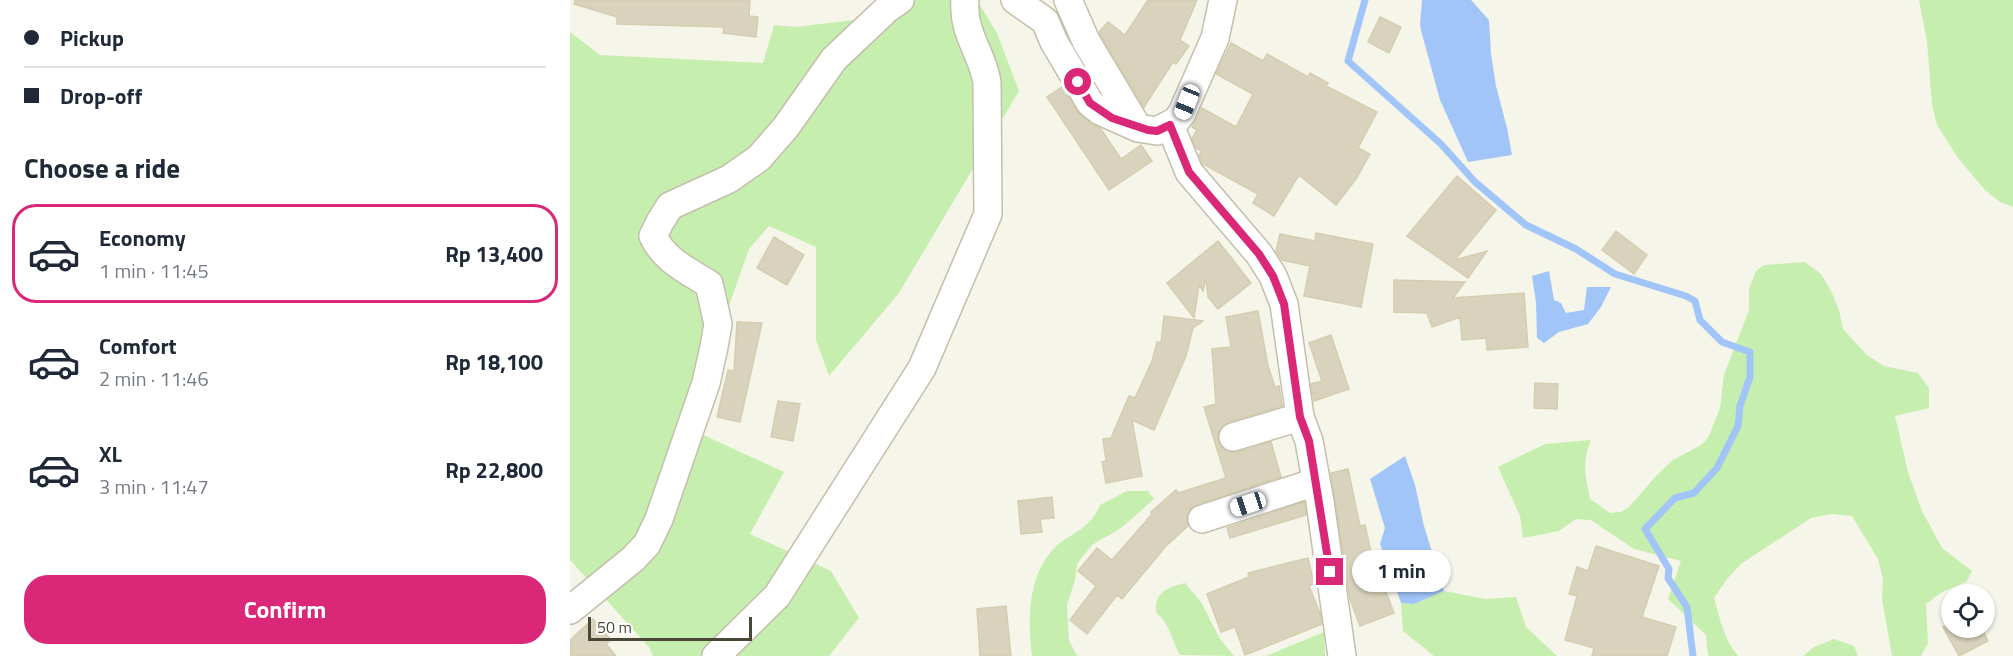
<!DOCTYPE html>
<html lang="en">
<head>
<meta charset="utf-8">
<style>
  body { margin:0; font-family:"Titillium Web",sans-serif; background:#f2f2f3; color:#1f2937; height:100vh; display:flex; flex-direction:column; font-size:22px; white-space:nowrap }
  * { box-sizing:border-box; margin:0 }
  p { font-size:20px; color:#747a83 }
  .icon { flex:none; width:33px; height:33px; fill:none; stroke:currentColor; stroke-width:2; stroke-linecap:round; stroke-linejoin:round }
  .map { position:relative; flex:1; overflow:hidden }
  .drawer { display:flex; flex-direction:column; background:#fff; width:570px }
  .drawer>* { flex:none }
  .top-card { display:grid; align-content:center; height:132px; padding:0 24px; background:#fff }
  .tools { position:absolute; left:1371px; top:584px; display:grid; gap:12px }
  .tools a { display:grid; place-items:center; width:54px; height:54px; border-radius:50%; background:#fff; box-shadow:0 2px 4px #0004; font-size:30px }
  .scale { position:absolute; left:18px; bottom:15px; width:164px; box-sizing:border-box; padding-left:6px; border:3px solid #4b4737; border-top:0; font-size:16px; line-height:21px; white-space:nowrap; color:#4b4737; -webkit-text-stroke:4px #fff; paint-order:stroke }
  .end { position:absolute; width:27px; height:27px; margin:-14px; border:8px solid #db2777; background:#fff; box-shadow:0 0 0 3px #fff }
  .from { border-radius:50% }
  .bubble { position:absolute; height:42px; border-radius:21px; background:#fff; box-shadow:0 2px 4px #0004; font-size:20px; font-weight:700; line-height:42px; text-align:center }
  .car { position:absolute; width:18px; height:36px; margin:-18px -9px; border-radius:8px; box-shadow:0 0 4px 2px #0007; background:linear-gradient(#fff 24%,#345 0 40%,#fff 0 76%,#345 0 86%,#fff 0) }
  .top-card b { display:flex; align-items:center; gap:21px; height:57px; font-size:22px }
  .top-card b+b { border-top:2px solid #e0e1e3 }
  .top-card i { width:15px; height:15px; background:#1f2937 }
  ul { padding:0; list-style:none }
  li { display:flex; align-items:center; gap:18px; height:99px; margin:0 12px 9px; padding:0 12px; border:3px solid transparent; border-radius:24px }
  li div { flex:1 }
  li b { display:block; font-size:22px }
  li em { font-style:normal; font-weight:700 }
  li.on { border-color:#db2777 }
  li>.icon { width:54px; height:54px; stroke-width:1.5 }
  h2 { padding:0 24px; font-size:27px; line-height:72px }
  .primary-button { display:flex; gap:12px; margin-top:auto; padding:12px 24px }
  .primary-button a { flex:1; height:69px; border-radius:24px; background:#db2777; color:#fff; font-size:24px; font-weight:700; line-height:69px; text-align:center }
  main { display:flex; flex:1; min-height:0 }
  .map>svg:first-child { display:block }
</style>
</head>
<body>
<main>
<section class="drawer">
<div class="top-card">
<b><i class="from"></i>Pickup</b>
<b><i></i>Drop-off</b>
</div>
<h2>Choose a ride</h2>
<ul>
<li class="on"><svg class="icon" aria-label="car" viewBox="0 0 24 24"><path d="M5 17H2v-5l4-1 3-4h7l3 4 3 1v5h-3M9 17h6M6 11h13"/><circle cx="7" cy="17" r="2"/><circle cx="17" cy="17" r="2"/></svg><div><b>Economy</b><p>1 min · 11:45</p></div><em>Rp 13,400</em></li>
<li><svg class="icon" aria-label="car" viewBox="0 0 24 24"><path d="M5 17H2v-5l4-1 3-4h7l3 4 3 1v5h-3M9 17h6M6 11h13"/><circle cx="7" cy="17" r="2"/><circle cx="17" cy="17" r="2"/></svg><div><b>Comfort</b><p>2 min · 11:46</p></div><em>Rp 18,100</em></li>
<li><svg class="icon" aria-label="car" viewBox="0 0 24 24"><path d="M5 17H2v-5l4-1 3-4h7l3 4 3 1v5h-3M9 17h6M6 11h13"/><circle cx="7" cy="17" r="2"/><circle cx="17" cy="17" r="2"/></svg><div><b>XL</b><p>3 min · 11:47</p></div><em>Rp 22,800</em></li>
</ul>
<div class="primary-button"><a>Confirm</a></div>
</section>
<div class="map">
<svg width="1443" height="656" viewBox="0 0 1443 656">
  <rect width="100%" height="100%" fill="#f6f5ea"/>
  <!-- green -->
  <path fill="#c6eeaf" d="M322 0H407L427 33 449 91 329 293 259 376 246 340V247L199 226 179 249 116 427 214 472 180 534 261 571 289 618 259 656H83L79 647 0 560V32L30 55 193 63 204 25 226 27 292 19Z
    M1349 0H1443V207L1430 202 1415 190 1388 158 1367 125 1362 105 1357 41Z
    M1235 262 1251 274 1261 291 1269 310 1273 329 1297 355 1314 366 1348 373 1359 388V408L1325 416 1338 472 1352 511 1372 548 1402 571 1396 582 1372 592 1356 604 1358 643 1351 656H1322L1312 599 1313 579 1308 559 1282 516 1262 514 1241 518 1171 564 1157 579 1144 598C1150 619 1154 639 1168 656H1138L1136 635 1098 599 1111 561 1064 549 1021 520 1006 519 989 531 953 538 950 516 928 467 975 444 1021 440C1012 463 1015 475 1020 499L1040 513 1051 512 1059 507 1087 475 1103 460 1131 445 1138 438 1150 408 1154 375 1179 310V289L1186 271 1194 265Z
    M557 491H578L584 499 551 528 522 545 507 564 505 580 497 605 499 640 507 656H462C457 616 458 565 494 540 510 530 523 523 530 505Z
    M615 583 631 602 650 639 664 656 610 655C602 642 600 623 587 614 582 594 597 587 615 583Z
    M874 591 915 599 946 597 956 627 987 656H864L833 631 831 603 844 604Z
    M754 632 755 656H696Z
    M1264 639 1284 646 1288 656H1233L1244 647Z"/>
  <!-- water -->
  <path fill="#a1c5f8" d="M852 0H901L919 20 921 54 926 86 937 128 942 155 898 162 870 100 852 34 850 25Z
    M979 271 984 300 991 303 996 313 1014 310 1017 287H1041L1031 307 1018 324 989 332 974 343 967 338 966 302 962 276Z
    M835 456 845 485 854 526 874 591 844 604 831 603 810 544 815 528 800 479Z"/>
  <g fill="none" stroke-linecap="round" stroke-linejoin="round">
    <!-- stream -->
    <path stroke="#a1c5f8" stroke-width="7" d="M795 0 778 61 871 144 905 182 956 225 1006 249 1045 274 1116 296 1125 301 1130 320 1152 342 1180 352V377L1170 406 1168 426 1147 468 1124 493 1105 498 1075 529 1099 569 1098 578 1117 607 1123 656"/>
  </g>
  <!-- building -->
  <path fill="#d9d3be" stroke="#d5cdb0" stroke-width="1.5" d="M5 0H180L179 16 188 17 186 37 153 33 154 27 47 24V17L4 4Z
    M578 0H627L610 40 619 46 606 64 603 62 574 107 529 32 538 22 555 35Z
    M810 17 831 27 819 53 798 42Z
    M661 43 693 61 697 54 738 77 740 73 758 83 756 86 807 112 788 148 800 154 786 179 766 205 729 175 704 216 683 203 688 194 633 164 629 155 632 151 626 148 622 138 627 130 622 127 632 108 666 127 683 94 646 74Z
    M492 87 507 111 520 123 531 129 551 159 571 145 582 161 539 190 477 97Z
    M887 176 926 210 885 260 917 251 898 278 837 236Z
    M1046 231 1077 255 1064 274 1032 250Z
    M746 233 803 244 791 307 734 296 740 266 712 260 706 251 710 234 745 241Z
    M204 237 234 255 217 285 187 268Z
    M648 241 681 283 648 309 638 297 636 278 633 291 629 285 624 318 597 283Z
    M824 280 895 282 883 298 954 293 958 347 917 350 916 338 892 340 890 317 862 327 857 313 824 312Z
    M688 311 698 366 705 387 709 386 712 406 658 422 652 426 648 433V441L652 448 660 452H668L701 442 711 477 627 504 621 508 617 516 618 526 596 546 552 599 547 595 517 634 500 620 526 586 508 571 527 548 542 560 582 514 581 512 606 490 608 493 656 478 634 407 646 404 642 349 661 347 656 317Z
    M594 316 633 321 623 328 616 356 584 430 562 420 572 476 536 483 532 462 536 461 533 439 541 438 559 396 565 398 582 361 587 342 591 343Z
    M167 322 192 323 170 422 147 417 158 370 164 371Z
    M761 335 779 389 744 401 741 384 752 381 739 343Z
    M965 383 988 384 987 409 964 408Z
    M208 401 230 404 223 441 201 437Z
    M778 469 790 526 795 525 810 594 816 592 824 613 790 626 780 599 761 473Z
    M482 497 484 518 470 519 472 532 451 534 448 501Z
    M734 502 736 515 660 538 657 528Z
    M1026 546 1089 566 1072 617 1106 627 1097 656H1022L1024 648 995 640 1007 596 999 594 1007 567 1018 571Z
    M738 558 744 584 739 586 750 613 752 624 675 655 665 627 651 632 637 594 679 577 678 573Z
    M436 606 441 656H410L407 609Z
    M23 619 41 640 36 644 46 656H0V640Z
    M1373 627H1411L1418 641 1389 656Z"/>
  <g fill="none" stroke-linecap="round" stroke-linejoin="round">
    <!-- minor casing -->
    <g stroke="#c3bfab" stroke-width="30">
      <path id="minor" d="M445 0 475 21 484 42 520 103 530 111 568 128 587 131 606 121 612 113 645 38 653 0
        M498 0 516 41 568 128
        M600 125 619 172 689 254 703 276 714 304 730 417 739 441 750 502 772 656
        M663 437 730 417
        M632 519 746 482
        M0 610 63 559 77 544 89 519 136 383 144 347 148 324 139 284C118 271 94 260 83 236L90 222 100 206 159 179 189 158 216 127 264 59 317 9 330 0
        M146 656 207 596 352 368 418 214 417 82C412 52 392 33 395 0"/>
    </g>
    <!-- minor -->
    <use href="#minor" stroke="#fff" stroke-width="27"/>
  </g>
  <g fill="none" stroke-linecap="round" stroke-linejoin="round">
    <!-- route -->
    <path stroke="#db2777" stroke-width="8" d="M508 82 520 103 542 118 578 130 587 131 600 125 619 172 689 254 703 276 714 304 730 417 739 441 760 572"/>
  </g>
</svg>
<div class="tools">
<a><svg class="icon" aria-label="locate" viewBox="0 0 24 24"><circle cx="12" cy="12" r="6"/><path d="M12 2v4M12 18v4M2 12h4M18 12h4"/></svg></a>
</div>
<div class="scale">50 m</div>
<i class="end from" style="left:508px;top:82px"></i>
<i class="end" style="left:760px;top:572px"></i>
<div class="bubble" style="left:782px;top:550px;width:99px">1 min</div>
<i class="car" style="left:617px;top:102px;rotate:202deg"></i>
<i class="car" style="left:678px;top:504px;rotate:252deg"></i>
</div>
</main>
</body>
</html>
